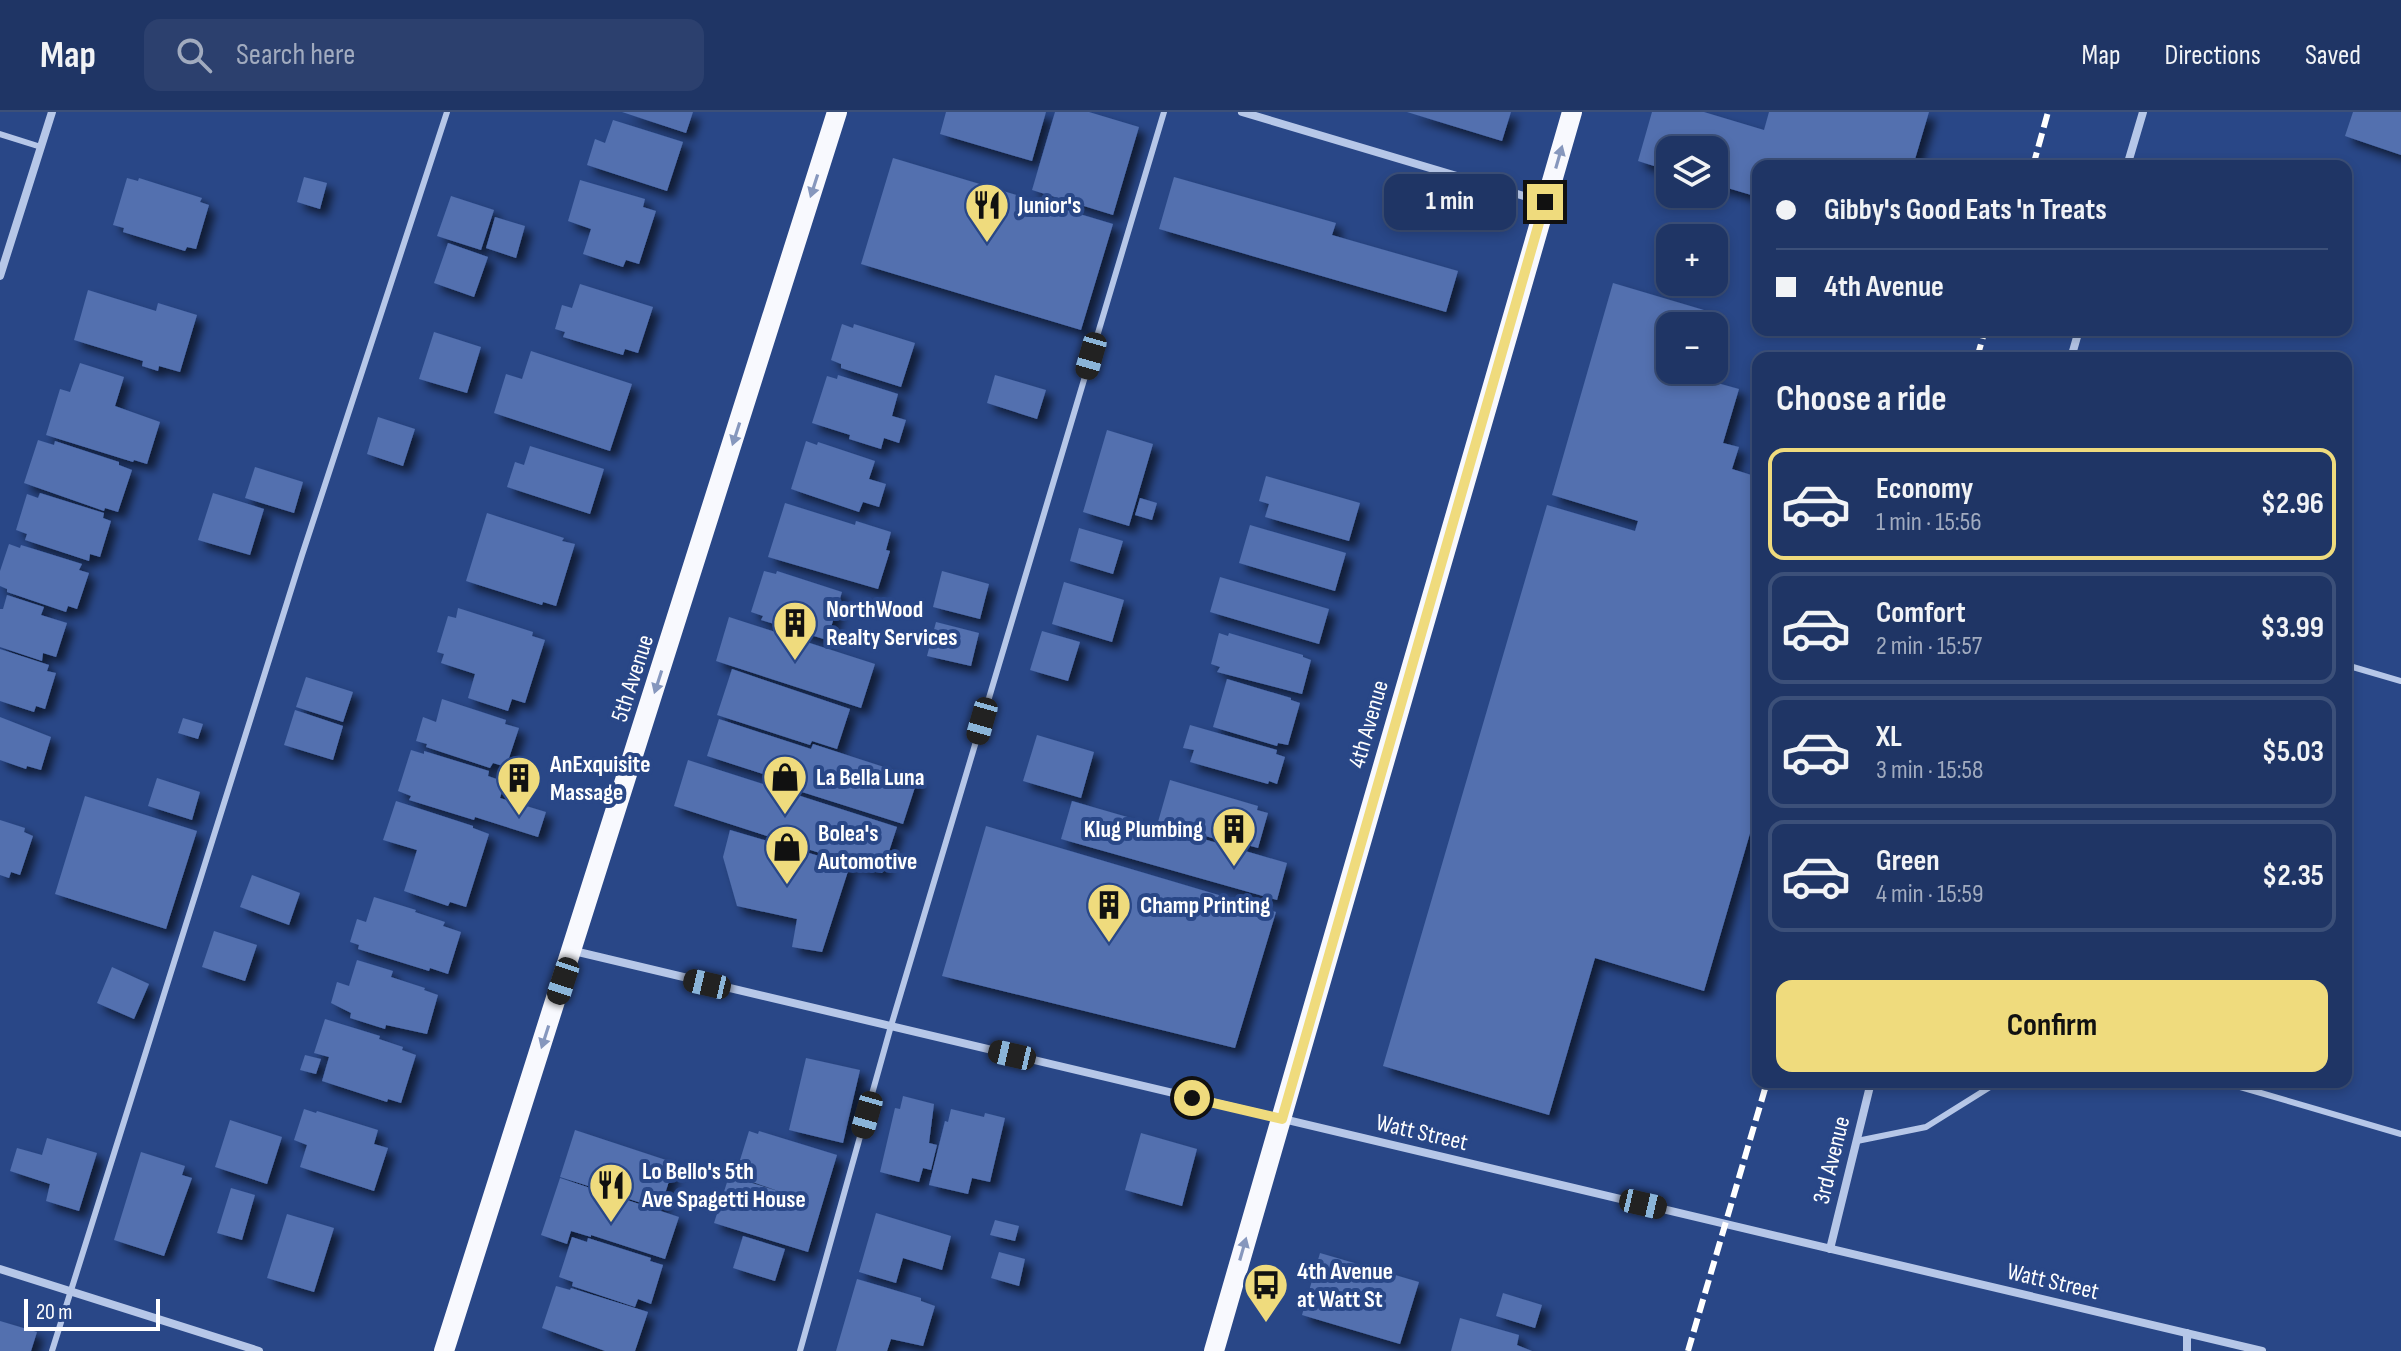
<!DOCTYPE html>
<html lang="en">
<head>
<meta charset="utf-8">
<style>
  body { margin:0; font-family:"Sofia Sans Condensed",sans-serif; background:#2c406e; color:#f1f3f6; height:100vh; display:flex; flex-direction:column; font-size:30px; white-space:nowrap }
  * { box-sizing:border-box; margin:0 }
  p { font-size:26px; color:#a1abbf }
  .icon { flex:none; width:44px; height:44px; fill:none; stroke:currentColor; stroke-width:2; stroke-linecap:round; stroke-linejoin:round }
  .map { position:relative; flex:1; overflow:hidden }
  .side { position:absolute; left:1752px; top:240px; width:600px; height:736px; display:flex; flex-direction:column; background:#1f3565; border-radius:16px; box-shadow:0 4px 12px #0003,0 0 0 2px #3c5079 }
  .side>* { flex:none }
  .top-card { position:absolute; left:1752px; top:48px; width:600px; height:176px; border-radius:16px; box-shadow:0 4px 12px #0003,0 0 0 2px #3c5079; display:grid; align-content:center; height:176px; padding:0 24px; background:#1f3565 }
  .buttons { position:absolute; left:1656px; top:24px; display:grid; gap:16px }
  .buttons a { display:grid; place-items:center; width:72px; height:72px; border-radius:16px; background:#1f3565; box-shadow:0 4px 12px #0003,0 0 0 2px #3c5079; font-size:40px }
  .scale { position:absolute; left:24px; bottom:20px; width:136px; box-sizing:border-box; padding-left:8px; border:4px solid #fff; border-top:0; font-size:22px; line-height:28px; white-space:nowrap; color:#fff; -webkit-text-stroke:6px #294787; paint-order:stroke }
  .end { position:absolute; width:36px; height:36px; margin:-18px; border:10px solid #efdb7d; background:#111; box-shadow:0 0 0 4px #111 }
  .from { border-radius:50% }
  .bubble { position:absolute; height:56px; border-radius:16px; background:#1f3565; box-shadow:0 4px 12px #0003,0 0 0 2px #3c5079; font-size:26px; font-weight:700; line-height:56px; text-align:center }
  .car { position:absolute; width:24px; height:48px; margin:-24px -12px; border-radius:10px; box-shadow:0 0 6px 2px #0007; background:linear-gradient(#222 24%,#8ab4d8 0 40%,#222 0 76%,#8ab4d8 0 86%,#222 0) }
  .top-card b { display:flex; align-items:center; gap:28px; height:76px; font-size:30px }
  .top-card b+b { border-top:2px solid #3c5079 }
  .top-card i { width:20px; height:20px; background:#f1f3f6 }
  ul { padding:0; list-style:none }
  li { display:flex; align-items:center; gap:24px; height:112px; margin:0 16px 12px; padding:0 8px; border:4px solid #3c5079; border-radius:16px }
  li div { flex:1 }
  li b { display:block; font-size:30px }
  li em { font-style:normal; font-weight:700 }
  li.on { border-color:#efdb7d }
  li>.icon { width:72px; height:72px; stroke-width:1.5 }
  h2 { padding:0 24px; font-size:36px; line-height:96px }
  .primary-button { display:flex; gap:16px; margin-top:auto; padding:16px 24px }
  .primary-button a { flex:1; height:92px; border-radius:16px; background:#efdb7d; color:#111; font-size:32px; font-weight:700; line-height:92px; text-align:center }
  header { display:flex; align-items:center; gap:48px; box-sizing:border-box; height:112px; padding:0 40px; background:#1f3565; border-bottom:2px solid #3c5079 }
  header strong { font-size:38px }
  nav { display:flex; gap:44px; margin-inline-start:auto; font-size:28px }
  .search { width:560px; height:72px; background:#2c406e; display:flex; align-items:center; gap:20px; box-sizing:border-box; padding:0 28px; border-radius:16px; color:#a1abbf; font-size:30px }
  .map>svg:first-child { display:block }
</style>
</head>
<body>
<header>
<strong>Map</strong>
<div class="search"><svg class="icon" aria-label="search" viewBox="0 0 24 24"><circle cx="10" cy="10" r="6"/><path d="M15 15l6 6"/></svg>Search here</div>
<nav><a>Map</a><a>Directions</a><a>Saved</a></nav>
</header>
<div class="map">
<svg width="2401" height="1239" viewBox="0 0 2401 1239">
  <defs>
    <filter id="shadow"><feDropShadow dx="7" dy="7" stdDeviation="4" flood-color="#0009"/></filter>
  </defs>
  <rect width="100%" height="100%" fill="#294787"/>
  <!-- building -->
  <path fill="#5270af" filter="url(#shadow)" d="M622 0H693L686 21Z
    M946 0H1046L1032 49 940 22Z
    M1055 0H1089L1139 15 1113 103 1032 78Z
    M1407 0H1511L1502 29Z
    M1652 0H1704L1764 18 1769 0H1929L1913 54H1758V85L1714 72V38H1670V59L1638 49Z
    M2353 0H2401V43L2345 24Z
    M613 8 683 30 667 79 587 53 595 27 605 31Z
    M893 46 1113 112 1081 218 861 152Z
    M304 65 327 71 320 97 297 90Z
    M1174 65 1336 111 1332 123 1458 159 1446 200 1159 117Z
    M127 66 138 69 139 66 202 86 200 90 209 93 196 137 187 135 185 139 123 120 124 116 113 113Z
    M580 68 645 87 643 95 656 99 639 152 626 148 623 155 583 142 591 117 568 109Z
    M451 84 494 98 481 138 437 124Z
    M495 105 525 114 516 146 486 136Z
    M448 131 488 145 474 185 434 171Z
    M1613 171 1714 201 1710 214H1670V258H1698L1696 265 1739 277 1723 331 1739 335 1732 357 1758 365V694L1704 879 1595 846 1549 1003 1383 954 1547 393 1635 419 1638 409 1552 383Z
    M580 172 653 195 638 241 625 237 623 243 563 225 565 220 555 217 562 193 572 196Z
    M88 178 156 199 158 191 197 203 180 260 159 254 158 259 142 254 143 249 74 228Z
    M842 212 853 216 854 212 915 231 901 275 841 256V252L831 248Z
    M434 220 481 235 467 281 419 267Z
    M531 239 632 272 610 339 494 301 506 262 522 267Z
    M80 251 124 265 115 294 160 310 147 352 134 348 133 350 46 323 60 277 70 280Z
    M838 263 898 282 892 304 906 308 899 331 884 326 881 337 849 327 850 323 812 311 827 264 837 267Z
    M995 263 1046 278 1037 307 987 291Z
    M378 305 415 317 403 354 367 342Z
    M1107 318 1153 332 1129 414 1083 400Z
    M38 328 54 333 55 329 119 350V353L132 358 118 400 105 396 104 399 24 371Z
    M806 329 817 333 818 330 875 349 869 367 886 372 879 395 863 390 859 400 791 377Z
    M530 334 604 357 590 402 507 375 515 350 524 353Z
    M255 355 303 370 294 401 245 386Z
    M1266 364 1360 391 1349 429 1265 405 1269 392 1259 389Z
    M40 381 104 401 103 406 111 409 100 445 90 442 89 449 25 428 27 422 16 418 27 382 38 386Z
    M213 381 264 397 250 443 198 428Z
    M1140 386 1157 391 1152 408 1135 403Z
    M785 391 855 413 856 409 891 420 886 438 890 439 878 477 768 445Z
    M487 401 564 426 562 429 575 432 556 494 543 490 542 493 466 469Z
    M1250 413 1346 441 1335 479 1239 451Z
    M1079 416 1123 429 1113 462 1070 449Z
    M9 432 20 436 21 433 82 452 79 458 89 461 77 497 68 494 66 500 7 480V477L0 474V459Z
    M764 459 776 462 777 459 842 480 827 528 761 508 763 504 751 500Z
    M942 459 989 472 980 507 933 495Z
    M1220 465 1329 497 1319 532 1210 500Z
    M1064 470 1124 488 1112 530 1052 512Z
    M7 483 44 495 41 503 67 511 56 545 43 541 42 549 0 535V497H3Z
    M458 496 533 520 532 524 545 528 525 591 512 587 508 599 468 586 475 562 441 551 444 542 437 540 448 504 456 506Z
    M729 505 875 552 861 596 716 549Z
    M936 510 979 521 971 554 927 544Z
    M1042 519 1080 530 1068 569 1030 558Z
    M1219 521 1228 524 1229 521 1303 543V545L1311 548 1302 582 1217 560 1220 555 1211 552Z
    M0 537 49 553 47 559 56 561 45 597 36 594 34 600 0 589Z
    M732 557 850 597 837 637 812 629 810 633 717 603Z
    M306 565 353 580 343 610 296 595Z
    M1227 567 1291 586V588L1300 591 1288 633 1278 631 1277 634 1213 615Z
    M442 587 506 608 505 612 519 616 506 655 493 651 490 656 426 635 427 632 416 629 423 605 436 610Z
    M295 598 343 614 333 648 284 633Z
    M0 605 51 625 41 658 27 654 26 657 0 648Z
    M183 606 203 612 198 627 178 621Z
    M719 607 811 637 813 632 918 666 903 712 783 674 785 669 707 644Z
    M1190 613 1277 638 1276 642 1285 645 1277 672 1269 669 1268 672 1190 650 1194 638 1183 636Z
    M1037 623 1094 640 1081 686 1023 669Z
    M411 638 424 642V639L489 659 488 664 505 670 500 686 546 700 538 725 475 705 474 708 409 688 411 684 398 679Z
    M688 648 897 715 882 761 674 694Z
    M157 666 200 680 192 708 148 694Z
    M1170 668 1258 694 1257 698 1268 701 1258 736 1247 733 1246 736 1158 710Z
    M85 684 197 719 166 817 55 782Z
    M396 689 473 714V716L489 722 466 795 450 790 448 794 404 779 417 738 383 728Z
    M1072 689 1287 751 1277 788 1061 727Z
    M0 708 25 716 24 720 33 724 20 763 11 760 9 766 0 763Z
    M986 714 1276 800 1235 936 942 864Z
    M730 718 850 753 822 840 792 835 797 807 737 794 723 745Z
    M252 763 300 781 289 813 240 795Z
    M374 785 416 798 415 800 445 810 443 814 461 820 448 862 430 856 429 859 358 837 359 833 350 830 357 807 366 810Z
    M214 819 257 833 245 869 202 855Z
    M357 848 393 859 391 865 425 876 424 878 438 883 427 922 386 913 385 917 350 906 351 901 331 891 337 870 349 874Z
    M112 855 149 872 134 907 97 891Z
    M325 907 380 924 379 927 403 935 402 938 416 943 401 991 388 987 387 990 322 969 329 945 314 941Z
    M305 943 321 947 316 962 300 958Z
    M806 946 860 958 843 1031 789 1018Z
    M903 984 934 992 929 1031 937 1033 931 1058 923 1056 919 1070 880 1060 895 996 900 997Z
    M304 997 316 1001 317 999 378 1018 374 1032 388 1036 374 1079 300 1055 307 1033 294 1028Z
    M951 997 984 1005 985 1001 1005 1006 990 1070 972 1066 968 1082 929 1073 945 1009 948 1010Z
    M230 1008 282 1025 267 1072 215 1055Z
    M575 1018 675 1051 660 1097 560 1065Z
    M749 1019 758 1022 759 1019 837 1043 808 1140 714 1111 729 1064 781 1080 744 1067V1064L736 1061Z
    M1141 1021 1197 1037 1182 1094 1125 1078Z
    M47 1026 97 1041 79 1099 46 1089 50 1072 10 1059 17 1036 42 1043Z
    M141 1040 185 1054 182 1063 192 1066 164 1144 114 1128Z
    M560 1066 679 1105 665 1147 591 1123V1125L571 1119 567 1132 541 1123Z
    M231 1076 255 1083 242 1128 217 1121Z
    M876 1101 951 1124 942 1158 903 1146 896 1171 859 1160Z
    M287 1102 334 1116 314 1180 267 1166Z
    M995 1108 1019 1114 1015 1129 990 1123Z
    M743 1124 785 1137 775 1169 733 1156Z
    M572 1125 587 1130 588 1126 651 1146 650 1149 663 1153 651 1192 638 1187 635 1195 572 1174 573 1170 559 1165Z
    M999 1140 1025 1147 1019 1174 991 1166Z
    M1320 1141 1419 1170 1400 1232 1302 1203Z
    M857 1167 921 1186V1189L935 1194 923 1234 891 1227 887 1239H836Z
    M556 1174 570 1178 571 1176 648 1200 635 1239H605L542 1216Z
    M1503 1181 1542 1193 1535 1216 1496 1204Z
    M1460 1206 1519 1223 1517 1233 1532 1239H1451Z
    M0 1209 37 1220 31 1239H0Z"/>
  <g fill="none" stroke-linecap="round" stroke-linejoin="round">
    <!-- lane -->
    <path stroke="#b6c7e8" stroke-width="6" d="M0 22 41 35
      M2346 553 2401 569
      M2223 970 2401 1022
      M1857 1029 1926 1015 1998 970
      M52 1239 302 443 447 0
      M800 1239 891 914 1164 0"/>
    <!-- street -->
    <path stroke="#b6c7e8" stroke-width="8" d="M1242 0 1544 90
      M2127 54 2143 0
      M0 164 52 0
      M2071 246 2079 218
      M574 839 2262 1239
      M1830 1137 1871 970
      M0 1157 259 1239
      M2187 1239V1221"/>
    <!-- primary -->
    <path stroke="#f8f9fe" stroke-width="20" d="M444 1239 837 0
      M1214 1239 1572 0"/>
    <!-- rail -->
    <path stroke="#fff" stroke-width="6" stroke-dasharray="14 6" stroke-linecap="butt" d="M2033 54 2048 0
      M1977 246 1985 218
      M1688 1239 1767 970"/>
  </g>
  <!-- one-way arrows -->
  <defs><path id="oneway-solid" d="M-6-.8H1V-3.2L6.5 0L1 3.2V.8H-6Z" transform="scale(2)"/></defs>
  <g fill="#8697bd">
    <use href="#oneway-solid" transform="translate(1559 45) rotate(-74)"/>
    <use href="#oneway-solid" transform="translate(814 74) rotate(108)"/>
    <use href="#oneway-solid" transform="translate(736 322) rotate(108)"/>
    <use href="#oneway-solid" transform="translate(658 570) rotate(108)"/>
    <use href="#oneway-solid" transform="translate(545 925) rotate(108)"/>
    <use href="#oneway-solid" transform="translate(1243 1137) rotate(-74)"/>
  </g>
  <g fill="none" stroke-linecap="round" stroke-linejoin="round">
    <!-- route -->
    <path stroke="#efdb7d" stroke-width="10" d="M1192 986 1282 1007 1545 90"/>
  </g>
  <!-- icons -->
  <defs>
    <g id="restaurant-pin" transform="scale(2.3)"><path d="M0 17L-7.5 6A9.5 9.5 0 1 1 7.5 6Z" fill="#efdb7d" stroke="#294787"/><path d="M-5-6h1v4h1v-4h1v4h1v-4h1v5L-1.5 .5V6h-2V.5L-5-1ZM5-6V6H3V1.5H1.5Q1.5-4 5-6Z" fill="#111"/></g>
    <g id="building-pin" transform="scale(2.3)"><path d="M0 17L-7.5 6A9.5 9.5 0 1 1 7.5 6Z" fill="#efdb7d" stroke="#294787"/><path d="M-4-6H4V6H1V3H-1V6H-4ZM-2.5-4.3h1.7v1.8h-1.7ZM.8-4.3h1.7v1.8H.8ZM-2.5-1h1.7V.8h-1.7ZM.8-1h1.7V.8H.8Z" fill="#111"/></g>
    <g id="shop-pin" transform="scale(2.3)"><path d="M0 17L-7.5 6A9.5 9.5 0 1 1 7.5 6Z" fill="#efdb7d" stroke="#294787"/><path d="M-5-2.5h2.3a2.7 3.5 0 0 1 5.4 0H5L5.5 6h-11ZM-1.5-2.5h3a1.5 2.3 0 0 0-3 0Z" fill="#111"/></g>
    <g id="bus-pin" transform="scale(2.3)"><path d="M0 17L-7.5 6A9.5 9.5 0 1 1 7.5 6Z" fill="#efdb7d" stroke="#294787"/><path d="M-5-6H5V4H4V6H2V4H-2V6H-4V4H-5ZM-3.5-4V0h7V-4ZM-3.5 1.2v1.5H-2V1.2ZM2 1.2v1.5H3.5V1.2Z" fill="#111"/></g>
  </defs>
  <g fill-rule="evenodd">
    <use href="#restaurant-pin" x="987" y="93"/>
    <use href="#building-pin" x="795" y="511"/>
    <use href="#shop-pin" x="785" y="665"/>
    <use href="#building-pin" x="519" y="666"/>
    <use href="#building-pin" x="1234" y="717"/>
    <use href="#shop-pin" x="787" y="735"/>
    <use href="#building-pin" x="1109" y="793"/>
    <use href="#restaurant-pin" x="611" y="1073"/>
    <use href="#bus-pin" x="1266" y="1173"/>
  </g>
  <g text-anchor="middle" stroke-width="8" stroke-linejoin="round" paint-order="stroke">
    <!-- poi labels -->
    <g font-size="24" font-weight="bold" fill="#fff" stroke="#294787" text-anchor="start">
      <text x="1018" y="101">Junior's</text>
      <text x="826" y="505">NorthWood<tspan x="826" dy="28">Realty Services</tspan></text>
      <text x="550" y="660">AnExquisite<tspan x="550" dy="28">Massage</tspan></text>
      <text x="816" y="673">La Bella Luna</text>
      <text x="1203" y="725" text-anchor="end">Klug Plumbing</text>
      <text x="818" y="729">Bolea's<tspan x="818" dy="28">Automotive</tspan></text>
      <text x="1140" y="801">Champ Printing</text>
      <text x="642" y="1067">Lo Bello's 5th<tspan x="642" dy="28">Ave Spagetti House</tspan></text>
      <text x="1297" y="1167">4th Avenue<tspan x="1297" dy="28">at Watt St</tspan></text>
    </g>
    <!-- street labels -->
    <g font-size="24" fill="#fff" stroke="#294787">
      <text transform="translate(632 566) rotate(-72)" y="8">5th Avenue</text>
      <text transform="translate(1368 612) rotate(-74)" y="8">4th Avenue</text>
      <text transform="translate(1422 1020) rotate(13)" y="8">Watt Street</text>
      <text transform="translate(1831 1048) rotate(-76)" y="8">3rd Avenue</text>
      <text transform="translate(2053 1169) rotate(13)" y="8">Watt Street</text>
    </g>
  </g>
</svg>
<div class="buttons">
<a><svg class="icon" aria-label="layers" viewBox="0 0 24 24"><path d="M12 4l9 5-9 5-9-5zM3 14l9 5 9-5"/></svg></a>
<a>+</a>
<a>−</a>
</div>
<div class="scale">20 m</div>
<i class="end from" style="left:1192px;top:986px"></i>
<i class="end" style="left:1545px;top:90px"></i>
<div class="bubble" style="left:1384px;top:62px;width:132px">1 min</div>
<i class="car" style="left:1091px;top:244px;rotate:196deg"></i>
<i class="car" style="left:982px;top:609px;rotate:196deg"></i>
<i class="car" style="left:563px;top:869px;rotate:198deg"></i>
<i class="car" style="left:707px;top:872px;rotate:283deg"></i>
<i class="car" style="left:1012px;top:943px;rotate:283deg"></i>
<i class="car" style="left:867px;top:1003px;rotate:196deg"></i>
<i class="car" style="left:1643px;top:1092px;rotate:103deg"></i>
<div class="top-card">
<b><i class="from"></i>Gibby's Good Eats 'n Treats</b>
<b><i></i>4th Avenue</b>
</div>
<section class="side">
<h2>Choose a ride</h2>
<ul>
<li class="on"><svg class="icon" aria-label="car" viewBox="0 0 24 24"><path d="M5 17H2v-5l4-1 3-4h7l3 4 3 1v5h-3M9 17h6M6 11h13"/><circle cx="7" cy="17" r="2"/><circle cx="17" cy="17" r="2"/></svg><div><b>Economy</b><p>1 min · 15:56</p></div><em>$2.96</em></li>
<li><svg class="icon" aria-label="car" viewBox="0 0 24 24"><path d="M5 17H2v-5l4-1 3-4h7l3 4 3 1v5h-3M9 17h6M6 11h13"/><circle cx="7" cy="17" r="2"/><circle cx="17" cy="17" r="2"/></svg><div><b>Comfort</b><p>2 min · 15:57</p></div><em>$3.99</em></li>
<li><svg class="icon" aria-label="car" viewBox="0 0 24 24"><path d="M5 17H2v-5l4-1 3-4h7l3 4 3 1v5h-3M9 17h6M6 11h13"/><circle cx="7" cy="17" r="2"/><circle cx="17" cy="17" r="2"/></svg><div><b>XL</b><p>3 min · 15:58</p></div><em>$5.03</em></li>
<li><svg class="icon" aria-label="car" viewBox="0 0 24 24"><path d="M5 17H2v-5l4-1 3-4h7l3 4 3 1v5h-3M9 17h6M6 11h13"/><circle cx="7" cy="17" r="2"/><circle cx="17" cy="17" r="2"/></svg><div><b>Green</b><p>4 min · 15:59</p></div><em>$2.35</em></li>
</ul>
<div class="primary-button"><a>Confirm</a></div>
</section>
</div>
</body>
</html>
